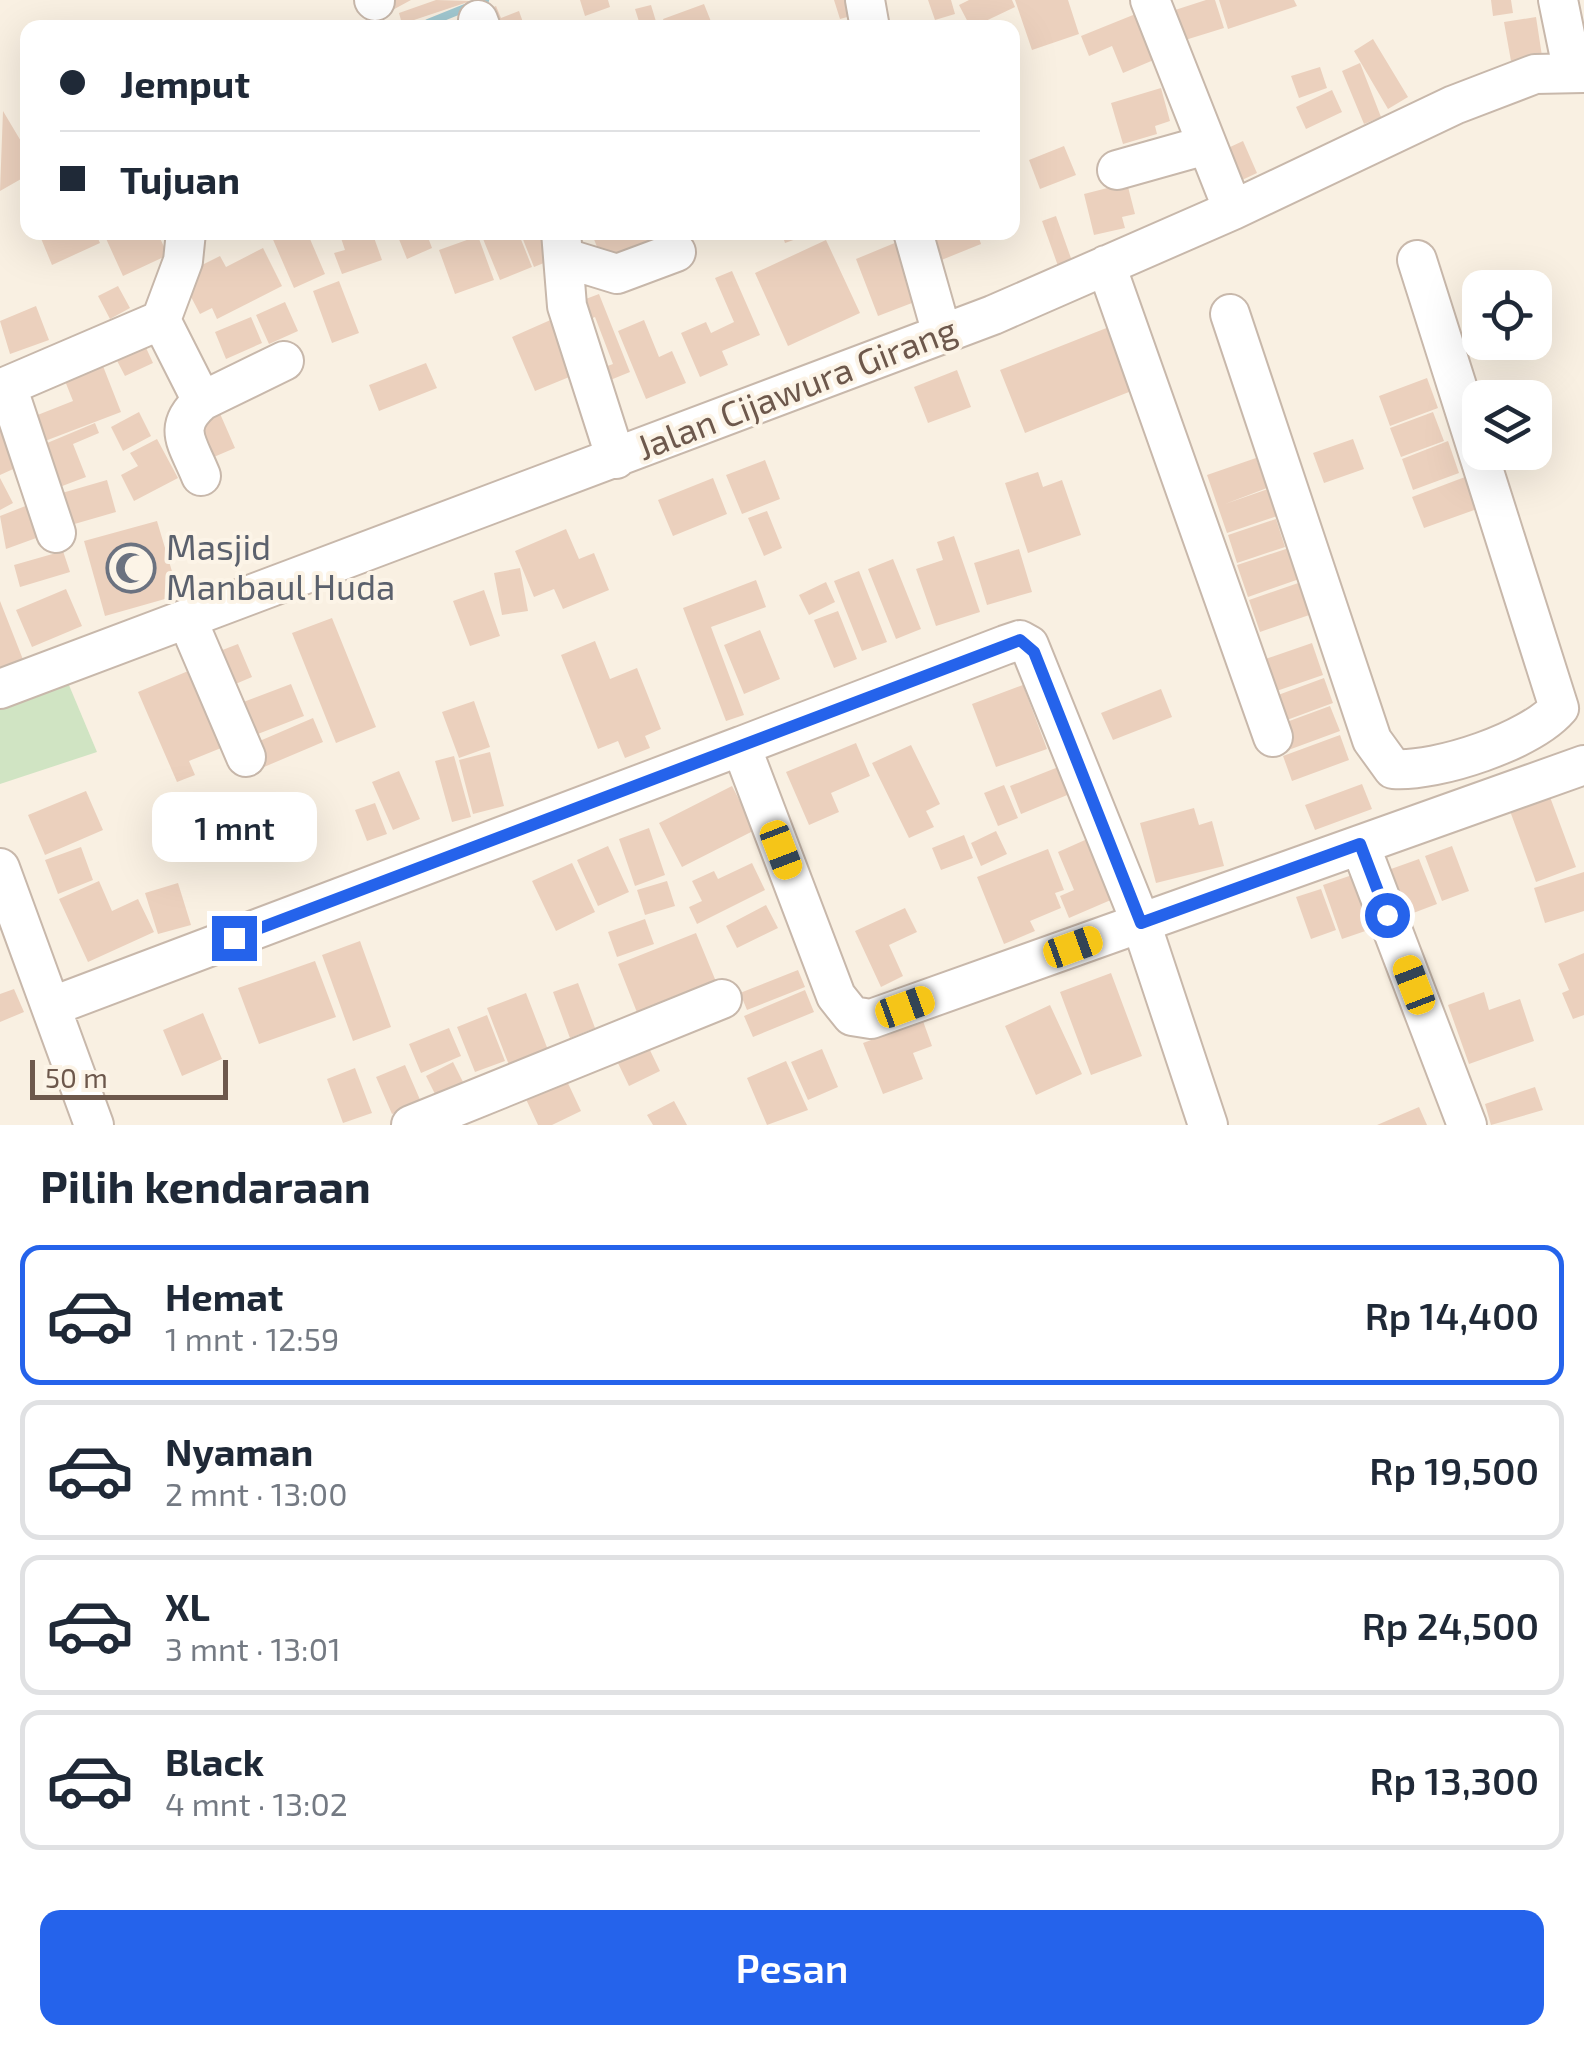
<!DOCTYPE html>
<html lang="id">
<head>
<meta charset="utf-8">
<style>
  body { margin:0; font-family:"Exo 2",sans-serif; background:#f6f6f7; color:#1f2937; height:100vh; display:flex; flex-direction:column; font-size:38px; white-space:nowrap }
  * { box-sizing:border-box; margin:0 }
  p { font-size:32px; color:#747a83 }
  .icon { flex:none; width:55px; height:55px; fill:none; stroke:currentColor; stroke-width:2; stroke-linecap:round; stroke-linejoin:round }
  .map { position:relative; height:1125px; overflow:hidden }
  .panel { display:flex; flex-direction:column; background:#fff; flex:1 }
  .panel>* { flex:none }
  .top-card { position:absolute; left:20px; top:20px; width:1000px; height:220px; border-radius:20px; box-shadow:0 10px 40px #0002; display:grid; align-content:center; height:220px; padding:0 40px; background:#fff }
  .fabs { position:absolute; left:1462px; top:270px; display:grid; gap:20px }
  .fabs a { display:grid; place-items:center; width:90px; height:90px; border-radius:20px; background:#fff; box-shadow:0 10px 40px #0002; font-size:50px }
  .scale { position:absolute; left:30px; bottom:25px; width:198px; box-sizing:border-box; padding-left:10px; border:5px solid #6d584c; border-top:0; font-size:28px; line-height:35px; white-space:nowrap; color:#6d584c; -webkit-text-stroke:8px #fcf4e7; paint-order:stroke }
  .end { position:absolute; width:45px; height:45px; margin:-22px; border:12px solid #2563eb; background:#fff; box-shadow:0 0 0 5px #fff }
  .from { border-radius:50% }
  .bubble { position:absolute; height:70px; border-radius:20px; background:#fff; box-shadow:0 10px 40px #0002; font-size:32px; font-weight:600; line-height:70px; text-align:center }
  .car { position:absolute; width:30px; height:60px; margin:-30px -15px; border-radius:12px; box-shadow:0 0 8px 2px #0007; background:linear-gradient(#f5c518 24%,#345 0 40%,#f5c518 0 76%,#345 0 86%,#f5c518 0) }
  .top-card b { display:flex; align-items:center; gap:35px; height:95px; font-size:38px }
  .top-card b+b { border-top:2px solid #e0e1e3 }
  .top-card i { width:25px; height:25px; background:#1f2937 }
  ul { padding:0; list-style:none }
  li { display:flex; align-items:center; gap:30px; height:140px; margin:0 20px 15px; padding:0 20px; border:5px solid #e0e1e3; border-radius:20px }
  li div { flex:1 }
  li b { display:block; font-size:38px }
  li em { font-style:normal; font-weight:600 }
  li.active { border-color:#2563eb }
  li>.icon { width:90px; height:90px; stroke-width:1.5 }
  h2 { padding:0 40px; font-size:45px; line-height:120px }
  .cta { display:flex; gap:20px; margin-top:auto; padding:20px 40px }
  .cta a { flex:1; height:115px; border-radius:20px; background:#2563eb; color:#fff; font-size:40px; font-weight:600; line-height:115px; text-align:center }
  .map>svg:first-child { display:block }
</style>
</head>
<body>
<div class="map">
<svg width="1584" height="1125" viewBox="0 0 1584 1125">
  <rect width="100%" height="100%" fill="#f9f0e2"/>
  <!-- green -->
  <path fill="#d0e4c3" d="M66 678 97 752 0 784V701Z"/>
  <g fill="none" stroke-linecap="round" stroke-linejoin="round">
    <!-- stream -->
    <path stroke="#a1c8d0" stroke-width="8" d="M428 23 485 0"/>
  </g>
  <!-- building -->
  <path fill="#ebd0bd" d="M381 0H411L387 13Z
    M436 0 471 1 402 24 399 13Z
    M580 0H608L610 7 585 16Z
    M834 0H858L862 13 840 19Z
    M928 0H951L955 14 935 20Z
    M969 0H1012L1015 7 971 28 959 5Z
    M1015 0H1068L1079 34 1032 50Z
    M1206 0H1215L1224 28 1182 41 1172 11Z
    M1219 0H1294L1297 6 1228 29Z
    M1491 0H1511L1513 13 1493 16Z
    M704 4 712 24 666 28 663 19Z
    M651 5 658 28H641L635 9Z
    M496 6 501 18 519 11 525 28H489L482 12Z
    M1138 13 1156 59 1123 73 1112 46 1089 56 1081 36Z
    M1536 17 1542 56 1511 61 1504 22Z
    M1373 39 1408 97 1388 109 1354 51Z
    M1360 63 1381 117 1364 124 1342 71Z
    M1320 67 1327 88 1299 98 1291 76Z
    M1161 88 1170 121 1155 126 1157 134 1123 144 1111 103Z
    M1332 90 1342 112 1306 129 1296 107Z
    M3 111 28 153V175L0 191Z
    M1243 141 1257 173 1227 187 1213 155Z
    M1064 146 1076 175 1040 189 1029 160Z
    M1127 183 1135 214 1122 217 1125 228 1094 235 1084 194Z
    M1056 216 1072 261 1058 266 1042 221Z
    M48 232H95L100 243 52 265 40 236Z
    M103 232H139L141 236 157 232 168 255 123 276Z
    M276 232H307L325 274 294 288 271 235Z
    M339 232H372L382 260 342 274 334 253 345 250Z
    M396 232H426L432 248 407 259Z
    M518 232 532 267 500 280 481 234Z
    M520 232H557L556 258 534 267Z
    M591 232H660L663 239 604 264Z
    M763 232H812L813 233 785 243 782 234 765 240Z
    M927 232H977L981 244 939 261Z
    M478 236 494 280 455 294 439 250Z
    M826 240 860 313 788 346 755 273Z
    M902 240 925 298 878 316 856 259Z
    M263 248 282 286 217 319 212 308 200 314 180 276 220 256 226 267Z
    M732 271 760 335 722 351 728 365 700 377 681 333 706 322 711 333 734 322 715 278Z
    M339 281 359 333 332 343 313 291Z
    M118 286 130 308 110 319 98 296Z
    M599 294 630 372 598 385 593 371 613 364 595 317 575 325 567 306Z
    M285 302 298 331 269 344 256 315Z
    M36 306 49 340 10 354 0 321Z
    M251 317 262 343 226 359 215 332Z
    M555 318 579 373 535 391 512 337Z
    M644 320 659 357 672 351 686 383 646 399 618 331Z
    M1109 327 1134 390 1025 433 1000 370Z
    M142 339 153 363 125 376 113 353Z
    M101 361 121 412 45 441 35 416 73 401 63 376Z
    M426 363 437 388 379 411 369 385Z
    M957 370 971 407 928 423 914 387Z
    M1427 378 1438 408 1390 426 1379 396Z
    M0 393 31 461 0 475Z
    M218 409 235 448 202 462 190 424Z
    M139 412 151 436 123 451 111 427Z
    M1433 412 1444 441 1401 457 1390 428Z
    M95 423 99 433 73 444 86 477 57 488 40 446Z
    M157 439 178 478 134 501 121 475 138 466 130 453Z
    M1353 439 1364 469 1324 483 1313 453Z
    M1448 441 1459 473 1413 490 1402 459Z
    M1256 458 1267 488 1225 504 1268 489 1277 516 1227 533 1207 475Z
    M765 460 780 499 742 514 726 475Z
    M1038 472 1043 487 1062 480 1081 535 1028 553 1005 483Z
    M1465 477 1477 509 1424 528 1412 497Z
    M0 478 13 503 0 510Z
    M713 478 727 514 673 536 658 500Z
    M107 480 116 512 71 525 62 493Z
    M28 505 39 537 6 549 0 516Z
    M767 511 782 548 764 556 748 518Z
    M1276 519 1285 547 1237 563 1228 535Z
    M157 521 179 595 105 616 84 541Z
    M566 529 579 559 594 553 609 590 563 609 554 589 534 597 515 551Z
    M954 536 980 612 936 626 916 569 943 560 937 542Z
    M1295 546 1305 577 1248 597 1237 565Z
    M1019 549 1032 592 987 605 974 563Z
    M63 551 70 572 20 587 14 565Z
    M893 559 921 629 896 639 868 569Z
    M520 568 528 611 502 615 494 573Z
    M859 571 887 642 862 651 834 581Z
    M756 580 766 607 711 627 744 715 726 721 683 608Z
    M1307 580 1318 612 1260 632 1249 600Z
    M826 582 835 602 809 615 799 595Z
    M66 589 82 626 32 647 16 610Z
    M484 590 500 636 470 646 453 601Z
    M0 601 24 662 0 672Z
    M838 611 857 659 834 668 814 620Z
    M332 618 376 727 336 743 292 633Z
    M760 630 780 679 744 694 724 645Z
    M595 641 610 679 637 668 661 729 645 736 650 748 625 758 618 741 598 749 561 655Z
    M1312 643 1323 675 1265 695 1254 663Z
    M238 644 252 677 226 688 212 654Z
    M193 669 226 746 189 761 195 775 177 782 138 692Z
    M1324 678 1333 703 1276 724 1267 699Z
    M291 684 304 716 250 737 238 704Z
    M1023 685 1047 749 996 767 972 704Z
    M1161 689 1172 717 1113 740 1101 713Z
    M474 701 490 747 459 758 442 712Z
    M1330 706 1340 731 1283 752 1273 727Z
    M313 718 323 742 264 767 255 743Z
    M1340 735 1349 760 1292 781 1283 756Z
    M856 743 870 776 831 793 839 812 809 825 786 772Z
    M911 745 940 804 926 811 934 827 909 838 872 763Z
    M490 752 504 806 473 814 459 760Z
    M454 756 471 817 452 822 435 761Z
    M1066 764 1077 791 1021 814 1010 786Z
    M399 771 420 819 393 830 372 782Z
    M1362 784 1372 809 1315 830 1305 805Z
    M1004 785 1018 818 998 826 984 793Z
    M732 786 755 830 682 867 659 823Z
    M86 791 103 830 45 855 28 815Z
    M1550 797 1576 867 1536 882 1510 811Z
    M375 803 387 834 367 841 355 810Z
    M1194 808 1199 825 1212 821 1224 866 1156 883 1140 823Z
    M649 828 665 875 635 886 619 839Z
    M996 831 1007 854 981 866 971 843Z
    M964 835 973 858 941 870 932 848Z
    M1094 836 1120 896 1069 918 1060 896 1074 890 1058 852Z
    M608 846 629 892 598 906 577 860Z
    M1452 846 1469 891 1442 901 1425 856Z
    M81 847 93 880 58 894 45 860Z
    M1048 849 1064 890 1055 893 1061 908 1030 921 1035 931 1004 944 977 877Z
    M1419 859 1437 904 1408 915 1391 869Z
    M572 863 595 912 556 931 532 881Z
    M752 863 765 890 697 924 689 907 702 901 692 881 714 871 718 879Z
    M1584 872V911L1545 923 1534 888Z
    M1358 873 1377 927 1342 939 1323 885Z
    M99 881 112 911 138 899 154 932 88 962 59 899Z
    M667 881 675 906 645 915 637 890Z
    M178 883 191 925 158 934 145 893Z
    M1321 889 1336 930 1311 939 1296 897Z
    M766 905 778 928 737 948 726 926Z
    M905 908 917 932 889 945 903 976 881 987 855 931Z
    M645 919 654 944 617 957 608 932Z
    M696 933 717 984 638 1015 618 964Z
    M360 941 391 1027 353 1041 322 955Z
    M1584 953V1015L1573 1019 1562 993 1569 990 1558 964Z
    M315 961 336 1017 259 1044 238 988Z
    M798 970 805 987 747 1010 740 993Z
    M1111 973 1142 1056 1091 1075 1060 992Z
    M578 983 595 1028 570 1038 553 992Z
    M14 989 24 1012 0 1022V994Z
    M805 990 814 1012 753 1037 744 1016Z
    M1484 992 1489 1010 1520 999 1534 1041 1469 1064 1448 1005Z
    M526 993 548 1050 509 1065 487 1008Z
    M1050 1005 1082 1074 1036 1095 1005 1026Z
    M203 1013 222 1059 182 1076 163 1030Z
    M487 1015 505 1061 475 1072 457 1027Z
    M923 1021 932 1046 913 1053 923 1079 883 1094 863 1043Z
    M449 1028 461 1056 421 1073 409 1044Z
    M647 1044 660 1071 629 1086 616 1059Z
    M822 1049 838 1087 808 1100 791 1062Z
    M786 1061 808 1110 767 1125 747 1078Z
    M453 1062 465 1086 438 1100 426 1076Z
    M405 1065 421 1102 392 1114 376 1077Z
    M355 1068 372 1113 343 1123 327 1079Z
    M566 1079 581 1111 552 1125H538L525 1097Z
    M1535 1087 1543 1110 1491 1125 1485 1104Z
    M674 1101 687 1125H653L647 1115Z
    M1419 1107 1427 1125H1377Z"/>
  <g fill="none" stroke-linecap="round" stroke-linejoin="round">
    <!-- minor casing -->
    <g stroke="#c8b8ab" stroke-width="42">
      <path id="minor" d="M374 0 375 1
        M865 0 870 28
        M1150 0 1233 210
        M1558 0 1573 73
        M478 20 481 28
        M1117 170 1206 145
        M561 232 567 306 616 459
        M913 232 942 334
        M565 258 617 274 676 252
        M1106 265 1273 737
        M1230 314 1372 740 1393 769C1438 772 1530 741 1559 708L1417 260
        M161 320 202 401 284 361
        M7 386 56 533
        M0 389 161 320 183 261 186 232
        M201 476C188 443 171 428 202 401
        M187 619 246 757
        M0 689 993 315 1233 210 1454 105 1535 74 1584 73
        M741 746 1005 645 1020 640 1029 645 1141 923 1208 1125
        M1360 845 1467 1125
        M0 868 94 1125
        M53 1006 741 746 836 996 852 1016 871 1019 1584 765
        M411 1125 722 999"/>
    </g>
    <!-- minor -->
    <use href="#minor" stroke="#fff" stroke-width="38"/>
  </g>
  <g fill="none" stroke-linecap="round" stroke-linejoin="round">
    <!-- route -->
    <path stroke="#2563eb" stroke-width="12" d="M234 938 1020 640 1034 652 1141 923 1360 844 1387 915"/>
  </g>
  <!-- icons -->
  <defs>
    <g id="mosque-ring" transform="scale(2.5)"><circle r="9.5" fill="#fcf4e7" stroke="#6b7280" stroke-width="1.5"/><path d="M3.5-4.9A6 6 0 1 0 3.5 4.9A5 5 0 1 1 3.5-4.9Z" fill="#6b7280"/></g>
  </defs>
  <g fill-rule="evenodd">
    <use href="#mosque-ring" x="131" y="568"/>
  </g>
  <g text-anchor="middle" stroke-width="8" stroke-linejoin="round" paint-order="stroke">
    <!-- street labels -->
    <g font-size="35" fill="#6d584c" stroke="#fcf4e7">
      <text transform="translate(797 389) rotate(-21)" y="12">Jalan Cijawura Girang</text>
    </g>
    <!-- worship labels -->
    <g font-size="35" fill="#5b616d" stroke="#fcf4e7" text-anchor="start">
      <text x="166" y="560">Masjid<tspan x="166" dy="40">Manbaul Huda</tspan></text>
    </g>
  </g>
</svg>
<div class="fabs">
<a><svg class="icon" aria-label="locate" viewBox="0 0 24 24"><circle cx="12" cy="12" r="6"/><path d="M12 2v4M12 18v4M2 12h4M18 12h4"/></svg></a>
<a><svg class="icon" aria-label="layers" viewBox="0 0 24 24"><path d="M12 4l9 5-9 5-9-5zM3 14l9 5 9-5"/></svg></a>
</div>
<div class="scale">50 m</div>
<i class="end from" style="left:1387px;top:915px"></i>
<i class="end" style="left:234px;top:938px"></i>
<div class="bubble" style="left:152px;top:792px;width:165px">1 mnt</div>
<i class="car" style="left:781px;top:850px;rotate:159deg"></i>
<i class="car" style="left:1073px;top:947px;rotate:70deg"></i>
<i class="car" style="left:1414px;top:985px;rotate:339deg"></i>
<i class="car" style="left:905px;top:1007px;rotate:70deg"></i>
<div class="top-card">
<b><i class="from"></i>Jemput</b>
<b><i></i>Tujuan</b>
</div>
</div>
<section class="panel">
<h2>Pilih kendaraan</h2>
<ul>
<li class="active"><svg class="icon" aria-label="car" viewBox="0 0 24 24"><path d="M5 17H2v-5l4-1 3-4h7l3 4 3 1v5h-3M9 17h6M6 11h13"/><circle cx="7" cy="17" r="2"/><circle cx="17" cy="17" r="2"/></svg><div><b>Hemat</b><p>1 mnt · 12:59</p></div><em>Rp 14,400</em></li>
<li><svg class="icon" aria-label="car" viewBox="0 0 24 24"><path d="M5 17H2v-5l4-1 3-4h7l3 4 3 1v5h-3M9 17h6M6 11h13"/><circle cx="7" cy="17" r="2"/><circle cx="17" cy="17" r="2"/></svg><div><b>Nyaman</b><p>2 mnt · 13:00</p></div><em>Rp 19,500</em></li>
<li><svg class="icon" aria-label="car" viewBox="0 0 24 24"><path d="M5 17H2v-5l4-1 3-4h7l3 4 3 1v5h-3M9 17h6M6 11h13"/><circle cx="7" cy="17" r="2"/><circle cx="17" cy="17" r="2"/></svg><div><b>XL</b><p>3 mnt · 13:01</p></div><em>Rp 24,500</em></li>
<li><svg class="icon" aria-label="car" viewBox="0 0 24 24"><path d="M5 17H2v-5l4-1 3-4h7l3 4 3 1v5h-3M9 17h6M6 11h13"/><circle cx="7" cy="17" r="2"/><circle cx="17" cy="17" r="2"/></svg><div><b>Black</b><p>4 mnt · 13:02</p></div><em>Rp 13,300</em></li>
</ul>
<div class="cta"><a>Pesan</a></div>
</section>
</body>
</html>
